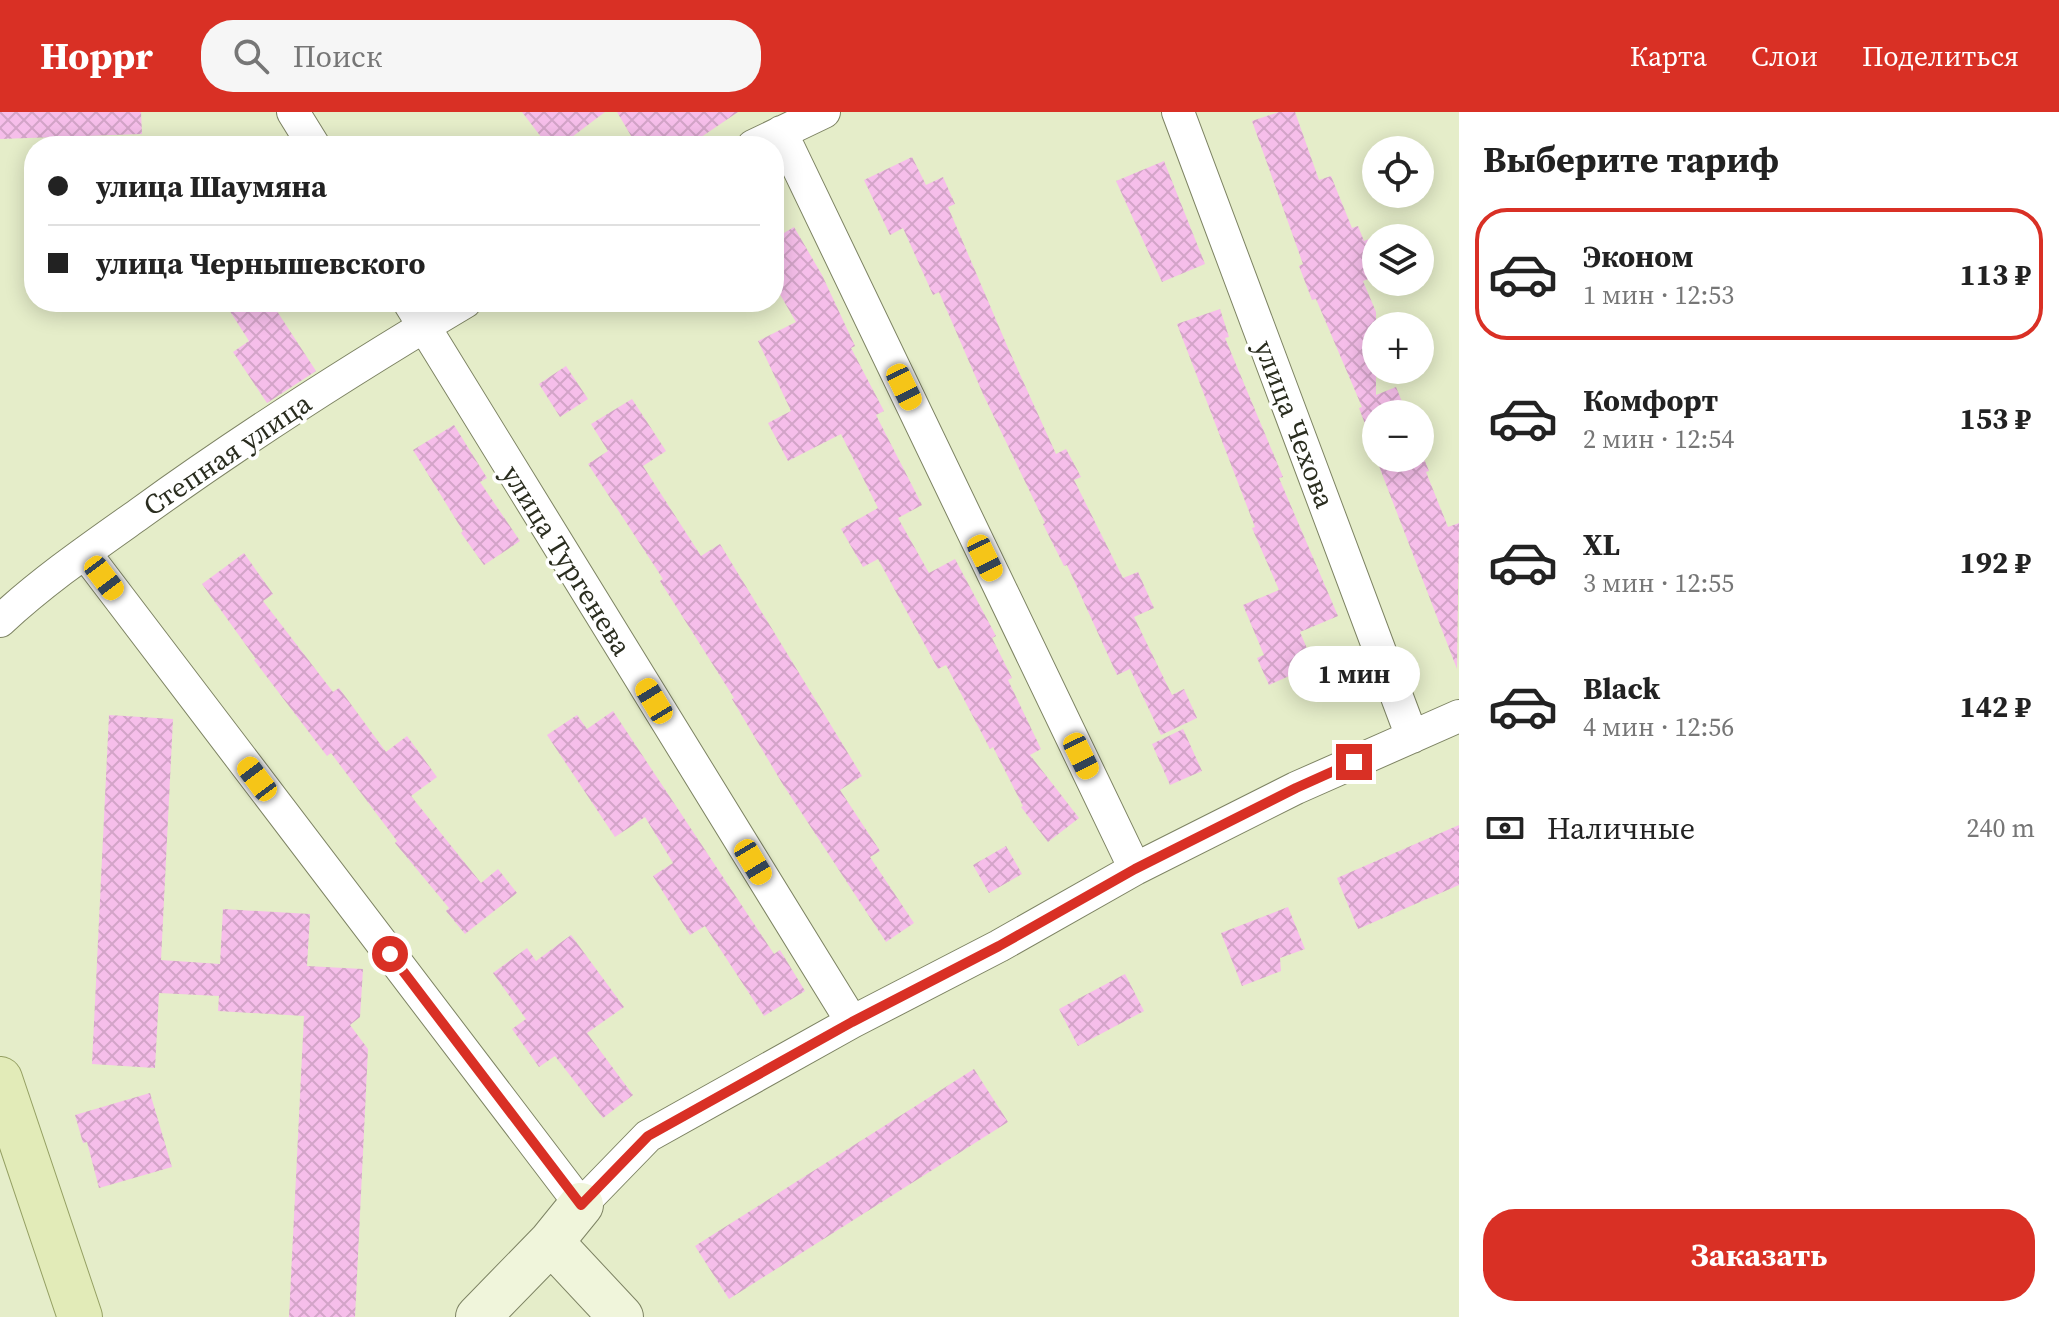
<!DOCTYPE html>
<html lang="ru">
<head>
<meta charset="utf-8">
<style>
  body { margin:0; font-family:"Source Serif 4",serif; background:#f6f6f6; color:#222; height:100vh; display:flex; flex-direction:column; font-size:30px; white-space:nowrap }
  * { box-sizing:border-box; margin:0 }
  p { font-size:26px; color:#767676 }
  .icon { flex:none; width:44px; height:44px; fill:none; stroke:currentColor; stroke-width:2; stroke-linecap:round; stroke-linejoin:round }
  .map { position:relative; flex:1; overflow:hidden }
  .panel { display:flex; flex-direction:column; background:#fff; width:600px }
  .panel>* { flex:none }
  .banner { position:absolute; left:24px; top:24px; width:760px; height:176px; border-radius:32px; box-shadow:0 4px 20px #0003; display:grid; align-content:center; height:176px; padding:0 24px; background:#fff }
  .fabs { position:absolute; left:1362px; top:24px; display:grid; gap:16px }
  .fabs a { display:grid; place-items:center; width:72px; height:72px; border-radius:50%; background:#fff; box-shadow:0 4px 20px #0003; font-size:40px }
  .end { position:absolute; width:36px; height:36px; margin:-18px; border:10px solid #d93025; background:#fff; box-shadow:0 0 0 4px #fff }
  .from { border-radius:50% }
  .bubble { position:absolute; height:56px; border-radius:28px; background:#fff; box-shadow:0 4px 20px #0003; font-size:26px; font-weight:700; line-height:56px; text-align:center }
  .car { position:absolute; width:24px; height:48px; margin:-24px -12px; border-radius:10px; box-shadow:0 0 6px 2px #0007; background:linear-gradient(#f5c518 24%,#345 0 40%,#f5c518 0 76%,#345 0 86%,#f5c518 0) }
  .banner b { display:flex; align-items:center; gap:28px; height:76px; font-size:30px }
  .banner b+b { border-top:2px solid #e0e0e0 }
  .banner i { width:20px; height:20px; background:#222 }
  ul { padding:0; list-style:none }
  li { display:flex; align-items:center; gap:24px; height:132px; margin:0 16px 12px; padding:0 8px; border:4px solid transparent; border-radius:32px }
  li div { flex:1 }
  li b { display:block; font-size:30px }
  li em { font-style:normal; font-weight:700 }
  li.selected { border-color:#d93025 }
  li>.icon { width:72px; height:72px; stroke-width:1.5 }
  h2 { padding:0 24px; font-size:36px; line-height:96px }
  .pay { display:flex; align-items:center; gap:20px; height:88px; padding:0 24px; font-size:30px }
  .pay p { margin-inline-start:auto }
  .primary-button { display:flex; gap:16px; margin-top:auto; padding:16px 24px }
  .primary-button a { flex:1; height:92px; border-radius:32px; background:#d93025; color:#fff; font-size:32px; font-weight:700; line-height:92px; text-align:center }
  header { display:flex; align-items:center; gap:48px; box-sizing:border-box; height:112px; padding:0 40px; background:#d93025; color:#fff }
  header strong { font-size:38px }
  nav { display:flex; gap:44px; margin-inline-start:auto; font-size:28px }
  .search { width:560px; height:72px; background:#f6f6f6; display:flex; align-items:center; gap:20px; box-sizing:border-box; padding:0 28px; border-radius:32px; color:#767676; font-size:30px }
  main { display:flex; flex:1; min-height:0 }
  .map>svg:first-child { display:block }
</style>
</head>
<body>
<header>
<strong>Hoppr</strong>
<div class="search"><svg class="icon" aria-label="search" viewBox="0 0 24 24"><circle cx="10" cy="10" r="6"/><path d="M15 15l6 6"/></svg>Поиск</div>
<nav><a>Карта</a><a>Слои</a><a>Поделиться</a></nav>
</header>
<main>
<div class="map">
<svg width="1459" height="1205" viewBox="0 0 1459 1205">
  <defs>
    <pattern id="building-cross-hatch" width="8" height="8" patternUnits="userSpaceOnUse" patternTransform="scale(2)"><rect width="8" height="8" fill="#f6beea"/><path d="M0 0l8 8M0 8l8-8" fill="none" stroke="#d3a4c8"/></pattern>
  </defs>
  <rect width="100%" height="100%" fill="#e5edc9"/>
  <!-- building -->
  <path fill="url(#building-cross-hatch)" d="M0 0H141L142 22 0 27Z
    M522 0H605L560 34H548Z
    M617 0H738L688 34H637Z
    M1279 0H1295L1319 68 1331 64 1352 116 1358 114 1364 129 1376 124V164L1363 169 1376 200V283L1396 275 1407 302H1376V341L1359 296 1362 295 1316 187 1312 188 1299 154 1303 152 1252 9Z
    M912 45 926 73 943 65 955 92 948 95 1008 236 1056 342 1066 337 1081 365 1074 368 1123 466 1138 460 1154 496 1134 505 1172 583 1184 577 1197 606 1161 623 1130 557 1117 563 1067 453 1064 454 1043 412 1045 411 983 282 939 180 933 183 903 116 890 123 864 68Z
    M1164 49 1205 152 1162 170 1116 69Z
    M794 115 822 163 855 234 851 236 884 299 876 303 922 393 898 406 929 461 955 447 996 524 992 526 1012 566 1008 568 1041 637 1030 643 1079 706 1048 730 1021 695 1023 694 993 635 990 637 946 553 938 557 878 447 863 455 841 417 878 396 841 322 788 349 768 311 791 299 758 229 796 210 774 172V127Z
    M224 190H271L316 259 267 291 233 240 249 229Z
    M1220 197 1229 225 1225 226 1283 365 1279 366 1338 504 1300 520 1314 553 1269 573 1257 546 1264 543 1243 493 1279 478 1252 416 1255 415 1177 212Z
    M566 254 588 287 560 305 539 272Z
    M632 287 666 339 643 354 701 444 720 432 862 664 840 678 880 739 870 745 914 811 886 830 782 671 732 587 734 586 660 469 663 467 588 352 608 339 591 312Z
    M454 313 487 366 480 370 520 429 484 453 461 421 463 419 413 338Z
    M1420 337 1429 359 1426 360 1448 415 1459 411 1457 557 1379 354 1378 346H1420Z
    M244 441 273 482 263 489 333 580 339 576 386 640 407 624 437 665 411 684 481 771 498 757 517 781 465 822 446 799 449 796 395 731 397 729 331 641 327 644 254 548 256 547 202 472Z
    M613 599 774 842 780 838 805 879 764 904 705 814 690 823 653 764 673 751 645 705 615 725 547 623 577 603 587 617Z
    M109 603 173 607 161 848 220 852 223 797 310 802 307 854 363 857 360 905 350 913 368 937 355 1205H289L304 904 218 899 219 884 159 881 155 956 92 952Z
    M1183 617 1202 659 1170 673 1152 632Z
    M1459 713V773L1358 817 1337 766Z
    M1006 734 1022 762 989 781 973 753Z
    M1288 795 1305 837 1280 846 1281 859 1242 874 1221 821Z
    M571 823 624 895 587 921 633 983 603 1006 555 944 539 955 512 917 526 907 493 861 527 836 536 849Z
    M1125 862 1144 899 1078 934 1059 897Z
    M974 957 1008 1010 729 1187 695 1134Z
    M150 981 172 1055 99 1076 87 1030 83 1031 75 1003Z"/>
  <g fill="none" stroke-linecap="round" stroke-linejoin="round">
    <!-- street casing -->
    <g stroke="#7d8363" stroke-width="34">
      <path id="street" d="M293 0 314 34
        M1178 0 1412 625
        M781 20 1135 757
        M753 34 824 0
        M409 190 852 910
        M85 441 581 1093 648 1024 852 910 999 834 1135 757 1296 676 1459 604
        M0 509C43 469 91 436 139 402 244 326 354 256 465 190"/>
    </g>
    <!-- secondary casing -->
    <g stroke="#7d8363" stroke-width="46">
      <path id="secondary" d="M551 1130 621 1205
        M478 1205 551 1130 581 1093"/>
    </g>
    <!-- primary casing -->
    <g stroke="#95a063" stroke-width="46">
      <path id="primary" d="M0 967 80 1205"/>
    </g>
    <!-- street -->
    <use href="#street" stroke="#fff" stroke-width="32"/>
    <!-- secondary -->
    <use href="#secondary" stroke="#f0f5db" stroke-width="44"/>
    <!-- primary -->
    <use href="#primary" stroke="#e2ebb8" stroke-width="44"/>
  </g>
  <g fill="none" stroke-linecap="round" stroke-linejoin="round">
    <!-- route -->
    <path stroke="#d93025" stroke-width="10" d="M390 842 581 1093 648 1024 852 910 999 834 1135 757 1296 676 1354 650"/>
  </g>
  <g text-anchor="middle" stroke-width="7" stroke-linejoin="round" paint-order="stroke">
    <!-- street labels -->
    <g font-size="28" fill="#2a2d1f" stroke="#fff">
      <text transform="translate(1295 312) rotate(69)" y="10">улица Чехова</text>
      <text transform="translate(227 342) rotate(-34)" y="10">Степная улица</text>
      <text transform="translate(567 448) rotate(58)" y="10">улица Тургенева</text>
    </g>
  </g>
</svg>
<div class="fabs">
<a><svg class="icon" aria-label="locate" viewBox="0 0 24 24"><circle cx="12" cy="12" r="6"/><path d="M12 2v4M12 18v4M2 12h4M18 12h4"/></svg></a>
<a><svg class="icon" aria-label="layers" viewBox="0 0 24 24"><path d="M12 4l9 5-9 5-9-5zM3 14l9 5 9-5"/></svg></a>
<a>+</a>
<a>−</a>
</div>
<i class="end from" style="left:390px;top:842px"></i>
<i class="end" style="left:1354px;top:650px"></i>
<div class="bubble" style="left:1288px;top:534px;width:132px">1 мин</div>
<i class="car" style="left:904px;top:275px;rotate:154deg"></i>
<i class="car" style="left:985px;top:446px;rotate:154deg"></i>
<i class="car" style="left:104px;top:466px;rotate:143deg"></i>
<i class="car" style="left:654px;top:589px;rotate:329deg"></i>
<i class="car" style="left:1081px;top:644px;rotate:154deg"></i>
<i class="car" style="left:257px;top:667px;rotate:323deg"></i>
<i class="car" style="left:753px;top:750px;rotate:149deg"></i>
<div class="banner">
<b><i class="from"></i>улица Шаумяна</b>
<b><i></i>улица Чернышевского</b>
</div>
</div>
<section class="panel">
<h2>Выберите тариф</h2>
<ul>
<li class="selected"><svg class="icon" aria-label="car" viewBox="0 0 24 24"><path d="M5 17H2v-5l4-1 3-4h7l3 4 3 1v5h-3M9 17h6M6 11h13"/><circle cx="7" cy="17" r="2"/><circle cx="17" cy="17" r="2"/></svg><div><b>Эконом</b><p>1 мин · 12:53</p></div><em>113 ₽</em></li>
<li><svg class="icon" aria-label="car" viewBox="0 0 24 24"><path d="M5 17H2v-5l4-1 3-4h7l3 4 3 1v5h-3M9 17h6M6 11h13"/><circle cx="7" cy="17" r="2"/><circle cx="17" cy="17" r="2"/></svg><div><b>Комфорт</b><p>2 мин · 12:54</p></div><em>153 ₽</em></li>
<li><svg class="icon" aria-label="car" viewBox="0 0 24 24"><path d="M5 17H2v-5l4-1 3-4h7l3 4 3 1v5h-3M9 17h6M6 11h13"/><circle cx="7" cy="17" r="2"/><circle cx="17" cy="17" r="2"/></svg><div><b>XL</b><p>3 мин · 12:55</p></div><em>192 ₽</em></li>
<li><svg class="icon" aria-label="car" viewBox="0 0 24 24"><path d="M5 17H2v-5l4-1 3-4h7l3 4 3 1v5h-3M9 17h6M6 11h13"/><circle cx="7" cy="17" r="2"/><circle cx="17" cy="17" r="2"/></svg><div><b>Black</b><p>4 мин · 12:56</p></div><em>142 ₽</em></li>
</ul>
<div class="pay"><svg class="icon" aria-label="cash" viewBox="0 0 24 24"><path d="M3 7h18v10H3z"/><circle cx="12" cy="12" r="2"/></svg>Наличные<p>240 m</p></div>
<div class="primary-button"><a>Заказать</a></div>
</section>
</main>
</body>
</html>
